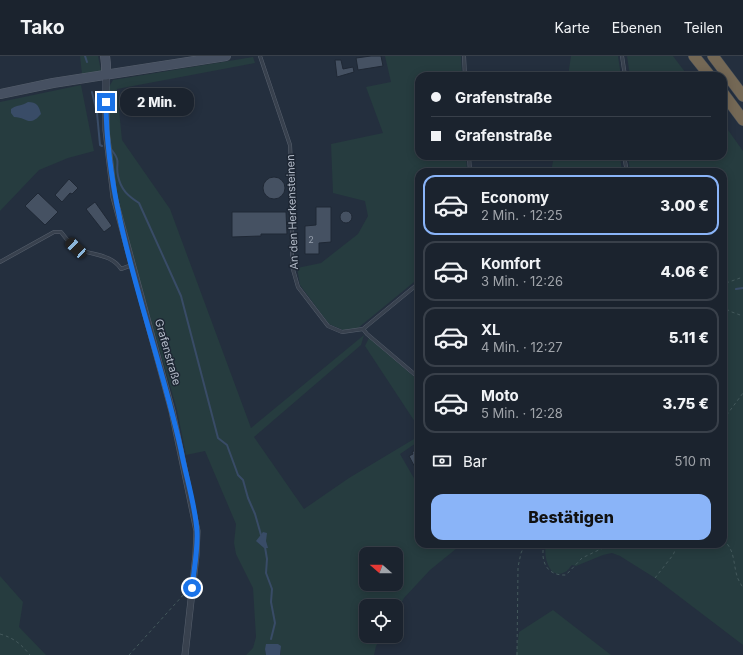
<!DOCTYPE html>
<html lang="de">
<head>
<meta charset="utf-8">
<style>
  body { margin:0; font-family:Inter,sans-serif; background:#282f3a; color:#f1f3f6; height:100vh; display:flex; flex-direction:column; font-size:15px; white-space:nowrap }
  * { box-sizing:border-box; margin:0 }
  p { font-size:13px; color:#a0a4aa }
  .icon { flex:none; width:22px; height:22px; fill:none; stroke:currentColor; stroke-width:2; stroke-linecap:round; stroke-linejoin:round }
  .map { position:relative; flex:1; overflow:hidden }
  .panel { position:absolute; left:415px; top:112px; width:312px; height:380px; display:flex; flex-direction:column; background:#1b232e; border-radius:12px; box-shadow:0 2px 10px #0003,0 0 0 1px #39404a }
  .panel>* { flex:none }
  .hud { position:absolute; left:415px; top:16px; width:312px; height:88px; border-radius:12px; box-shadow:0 2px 10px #0003,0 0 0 1px #39404a; display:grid; align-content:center; height:88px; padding:0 16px; background:#1b232e }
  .needle { width:26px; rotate:290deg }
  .controls { position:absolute; left:359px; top:491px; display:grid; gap:8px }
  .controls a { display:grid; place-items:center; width:44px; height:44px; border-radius:8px; background:#1b232e; box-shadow:0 2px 10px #0003,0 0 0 1px #39404a; font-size:20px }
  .end { position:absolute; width:18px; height:18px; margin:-9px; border:5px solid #1a73e8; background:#fff; box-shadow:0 0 0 2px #fff }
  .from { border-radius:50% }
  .bubble { position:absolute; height:28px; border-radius:12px; background:#1b232e; box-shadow:0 2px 10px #0003,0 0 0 1px #39404a; font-size:13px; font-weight:800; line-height:28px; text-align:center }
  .car { position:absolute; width:12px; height:24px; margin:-12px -6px; border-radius:5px; box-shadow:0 0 3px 1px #0007; background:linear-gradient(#222 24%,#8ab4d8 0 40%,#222 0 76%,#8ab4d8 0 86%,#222 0) }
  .hud b { display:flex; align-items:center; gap:14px; height:38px; font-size:15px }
  .hud b+b { border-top:1px solid #39404a }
  .hud i { width:10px; height:10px; background:#f1f3f6 }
  ul { padding:7px 0 0; list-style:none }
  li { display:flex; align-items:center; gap:12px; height:60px; margin:0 8px 6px; padding:0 8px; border:2px solid #39404a; border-radius:12px }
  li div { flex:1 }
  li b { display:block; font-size:15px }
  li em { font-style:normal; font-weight:800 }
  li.current { border-color:#8ab4f8 }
  li>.icon { width:36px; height:36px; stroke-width:1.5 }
  .pay { display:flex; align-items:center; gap:10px; height:44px; padding:0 16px; font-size:15px }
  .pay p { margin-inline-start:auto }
  .cta { display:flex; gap:8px; margin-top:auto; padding:8px 16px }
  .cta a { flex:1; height:46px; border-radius:12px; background:#8ab4f8; color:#111; font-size:16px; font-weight:800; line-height:46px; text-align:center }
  header { display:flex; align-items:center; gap:24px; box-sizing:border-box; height:56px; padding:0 20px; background:#1b232e; border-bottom:1px solid #39404a }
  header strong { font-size:19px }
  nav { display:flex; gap:22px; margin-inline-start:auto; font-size:14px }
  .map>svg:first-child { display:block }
</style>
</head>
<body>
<header>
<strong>Tako</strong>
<nav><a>Karte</a><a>Ebenen</a><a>Teilen</a></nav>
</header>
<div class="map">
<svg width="743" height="599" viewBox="0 0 743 599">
  <rect width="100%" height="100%" fill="#242f3e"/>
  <!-- green -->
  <path fill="#263c3f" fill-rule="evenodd" d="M80 0H98L101 15 82 18Z
    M385 0H461L462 20H419V100H466L467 116H419V222L358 272 343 274 329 268 300 229 297 212 321 207 358 178 368 160 365 145 333 137 331 88 383 77 366 31 391 26Z
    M571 0H618L621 20H568Z
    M627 0H673L688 20H630Z
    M253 1 255 7 117 33 122 84 170 153 251 372 364 279 361 289 254 381 304 453 349 422 419 380V385L400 398 419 431V488H462L430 514 404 542 396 556V550H366V580H382L376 590 374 599H280L281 595 278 588H267L265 593 266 599H246L253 592 256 581 253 532 236 498 234 487 236 468 205 395 186 399 177 354 135 209 118 141 109 79V31L113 24ZM366 498H396V528H366Z
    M81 29 94 95 68 102 39 114 0 155V46Z
    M723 67 743 95V589L655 522 620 500 612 497 603 499 576 510 572 509C570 511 568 515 565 516 549 525 543 499 546 488H723V116H630L628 100H723Z
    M554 100H620L622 116H551Z
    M369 282 419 325V372L365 290Z
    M0 520 23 546 19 571 46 599H0Z
    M553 554 611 599H516L519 576Z"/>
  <!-- water -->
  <path fill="#394c67" d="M28 46C37 46 39 50 41 58 29 72 27 61 14 61L11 57V53C16 49 22 50 28 46Z
    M263 476 267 477 266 485 268 492H264L256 485Z
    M266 588H278L281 590 280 599H266L265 593Z"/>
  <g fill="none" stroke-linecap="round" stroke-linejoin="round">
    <!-- stream -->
    <path stroke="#394c67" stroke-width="2" d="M85 0 87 6
      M92 36 97 57 100 89 102 90
      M111 93C122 107 115 106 118 120 121 134 128 140 139 147L181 240 218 382 227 389 238 419 243 424 248 442 255 458 261 479
      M736 233 743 232
      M265 491 267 503 266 517 272 533 271 546 275 567 271 583"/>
  </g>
  <!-- building -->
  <path fill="#455162" stroke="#1f2835" d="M371 0H381L383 10 358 14 356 2Z
    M335 4H341L343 13 353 11 354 16 337 21Z
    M263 132a11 11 0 1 1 22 0a11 11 0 1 1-22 0Z
    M69 123 78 132 72 138 70 137 62 146 55 139Z
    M38 137 58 156 45 169 25 150Z
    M95 146 112 170 104 176 86 153Z
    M316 151H331V186L319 187V198H305V170L316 169Z
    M340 161a6 6 0 1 1 12 0a6 6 0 1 1-12 0Z
    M232 156H286L287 178H261V180L232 181Z
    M419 392V419L409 400 413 398 412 396Z"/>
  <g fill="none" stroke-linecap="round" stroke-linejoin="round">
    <!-- lane casing -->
    <g stroke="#565f6c" stroke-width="4">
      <path id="lane" d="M260 0 290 89 292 130V210L298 231 328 270 342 276 363 273 419 227
        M464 0 465 20
        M622 0 625 20
        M469 100 470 116
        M624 100 627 116
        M0 206 54 176H61C66 182 70 189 76 192 91 200 111 197 121 213L132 209
        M723 217 725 218
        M363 273 367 278 419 322"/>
    </g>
    <!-- street casing -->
    <g stroke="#565f6c" stroke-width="7">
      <path id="street" d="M106 19V74L114 141 172 355 197 475 196 499 185 599"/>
    </g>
    <!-- secondary casing -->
    <g stroke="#565f6c" stroke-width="10">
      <path id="secondary" d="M105 0 106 8V19
        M0 38 53 27 226 0"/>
    </g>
    <!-- highway casing -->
    <g stroke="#434c59" stroke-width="12">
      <path id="highway" d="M694 0 710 20
        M713 0 743 40
        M723 37 743 64"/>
    </g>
    <!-- path -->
    <path stroke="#44595c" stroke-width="1" stroke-dasharray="3 3" stroke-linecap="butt" d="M726 227 743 221
      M723 241 726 227 725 223
      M723 248 729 255 743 260
      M723 256 729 255
      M723 364 743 337
      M723 484C735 493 733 507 737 520 738 524 741 528 743 532
      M544 488C540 506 547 520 566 519L582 502 605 491 625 490 630 488
      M655 522 673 499 678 488
      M0 578C14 582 21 588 30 599
      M129 599 185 537
      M517 599 518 511 521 497 525 488"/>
    <!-- lane -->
    <use href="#lane" stroke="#38414e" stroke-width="3"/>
    <!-- street -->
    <use href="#street" stroke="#38414e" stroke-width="6"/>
    <!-- secondary -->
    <use href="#secondary" stroke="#465061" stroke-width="9"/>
    <!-- highway -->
    <use href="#highway" stroke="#746855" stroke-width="11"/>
  </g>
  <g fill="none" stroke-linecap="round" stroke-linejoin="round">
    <!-- route -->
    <path stroke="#1a73e8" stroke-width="5" d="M106 46C106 164 156 279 181 394 186 421 195 448 197 475 198 494 194 513 192 532"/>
  </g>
  <g text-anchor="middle" stroke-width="3" stroke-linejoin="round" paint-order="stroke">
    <!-- number labels -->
    <g font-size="9" fill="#98a1af">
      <text x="311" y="187">2</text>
    </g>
    <!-- street labels -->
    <g font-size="11" fill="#b4bcc9" stroke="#1d2633">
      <text transform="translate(292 156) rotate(-92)" y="4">An den Herkensteinen</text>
      <text transform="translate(168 296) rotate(74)" y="4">Grafenstraße</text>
    </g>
  </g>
</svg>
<div class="controls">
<a><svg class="needle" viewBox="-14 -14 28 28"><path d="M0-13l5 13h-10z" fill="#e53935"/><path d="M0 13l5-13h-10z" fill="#a0a4aa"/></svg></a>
<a><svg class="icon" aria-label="locate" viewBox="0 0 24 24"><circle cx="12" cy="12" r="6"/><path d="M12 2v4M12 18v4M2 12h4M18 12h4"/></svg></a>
</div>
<i class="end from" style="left:192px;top:532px"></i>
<i class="end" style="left:106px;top:46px"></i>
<div class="bubble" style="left:120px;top:32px;width:74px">2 Min.</div>
<i class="car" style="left:76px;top:192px;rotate:313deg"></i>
<div class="hud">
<b><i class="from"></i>Grafenstraße</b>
<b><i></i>Grafenstraße</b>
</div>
<section class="panel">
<ul>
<li class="current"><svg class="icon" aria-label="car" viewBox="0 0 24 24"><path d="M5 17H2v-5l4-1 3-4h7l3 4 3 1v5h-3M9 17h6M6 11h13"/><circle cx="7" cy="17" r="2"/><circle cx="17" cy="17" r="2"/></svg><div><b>Economy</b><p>2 Min. · 12:25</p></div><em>3.00 €</em></li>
<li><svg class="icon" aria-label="car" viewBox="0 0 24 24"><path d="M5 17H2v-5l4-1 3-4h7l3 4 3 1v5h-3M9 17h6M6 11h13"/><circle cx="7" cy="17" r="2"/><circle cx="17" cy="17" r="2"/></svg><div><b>Komfort</b><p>3 Min. · 12:26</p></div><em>4.06 €</em></li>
<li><svg class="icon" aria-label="car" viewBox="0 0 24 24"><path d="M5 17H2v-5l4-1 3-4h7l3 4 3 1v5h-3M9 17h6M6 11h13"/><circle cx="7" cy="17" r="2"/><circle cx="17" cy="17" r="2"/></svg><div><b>XL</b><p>4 Min. · 12:27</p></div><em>5.11 €</em></li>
<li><svg class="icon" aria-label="car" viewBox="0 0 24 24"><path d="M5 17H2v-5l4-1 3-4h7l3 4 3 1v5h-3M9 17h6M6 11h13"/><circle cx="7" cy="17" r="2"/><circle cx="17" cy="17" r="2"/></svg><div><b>Moto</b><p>5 Min. · 12:28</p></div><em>3.75 €</em></li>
</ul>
<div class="pay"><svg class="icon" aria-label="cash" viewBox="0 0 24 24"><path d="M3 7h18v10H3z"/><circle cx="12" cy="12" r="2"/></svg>Bar<p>510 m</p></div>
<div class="cta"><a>Bestätigen</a></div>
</section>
</div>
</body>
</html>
